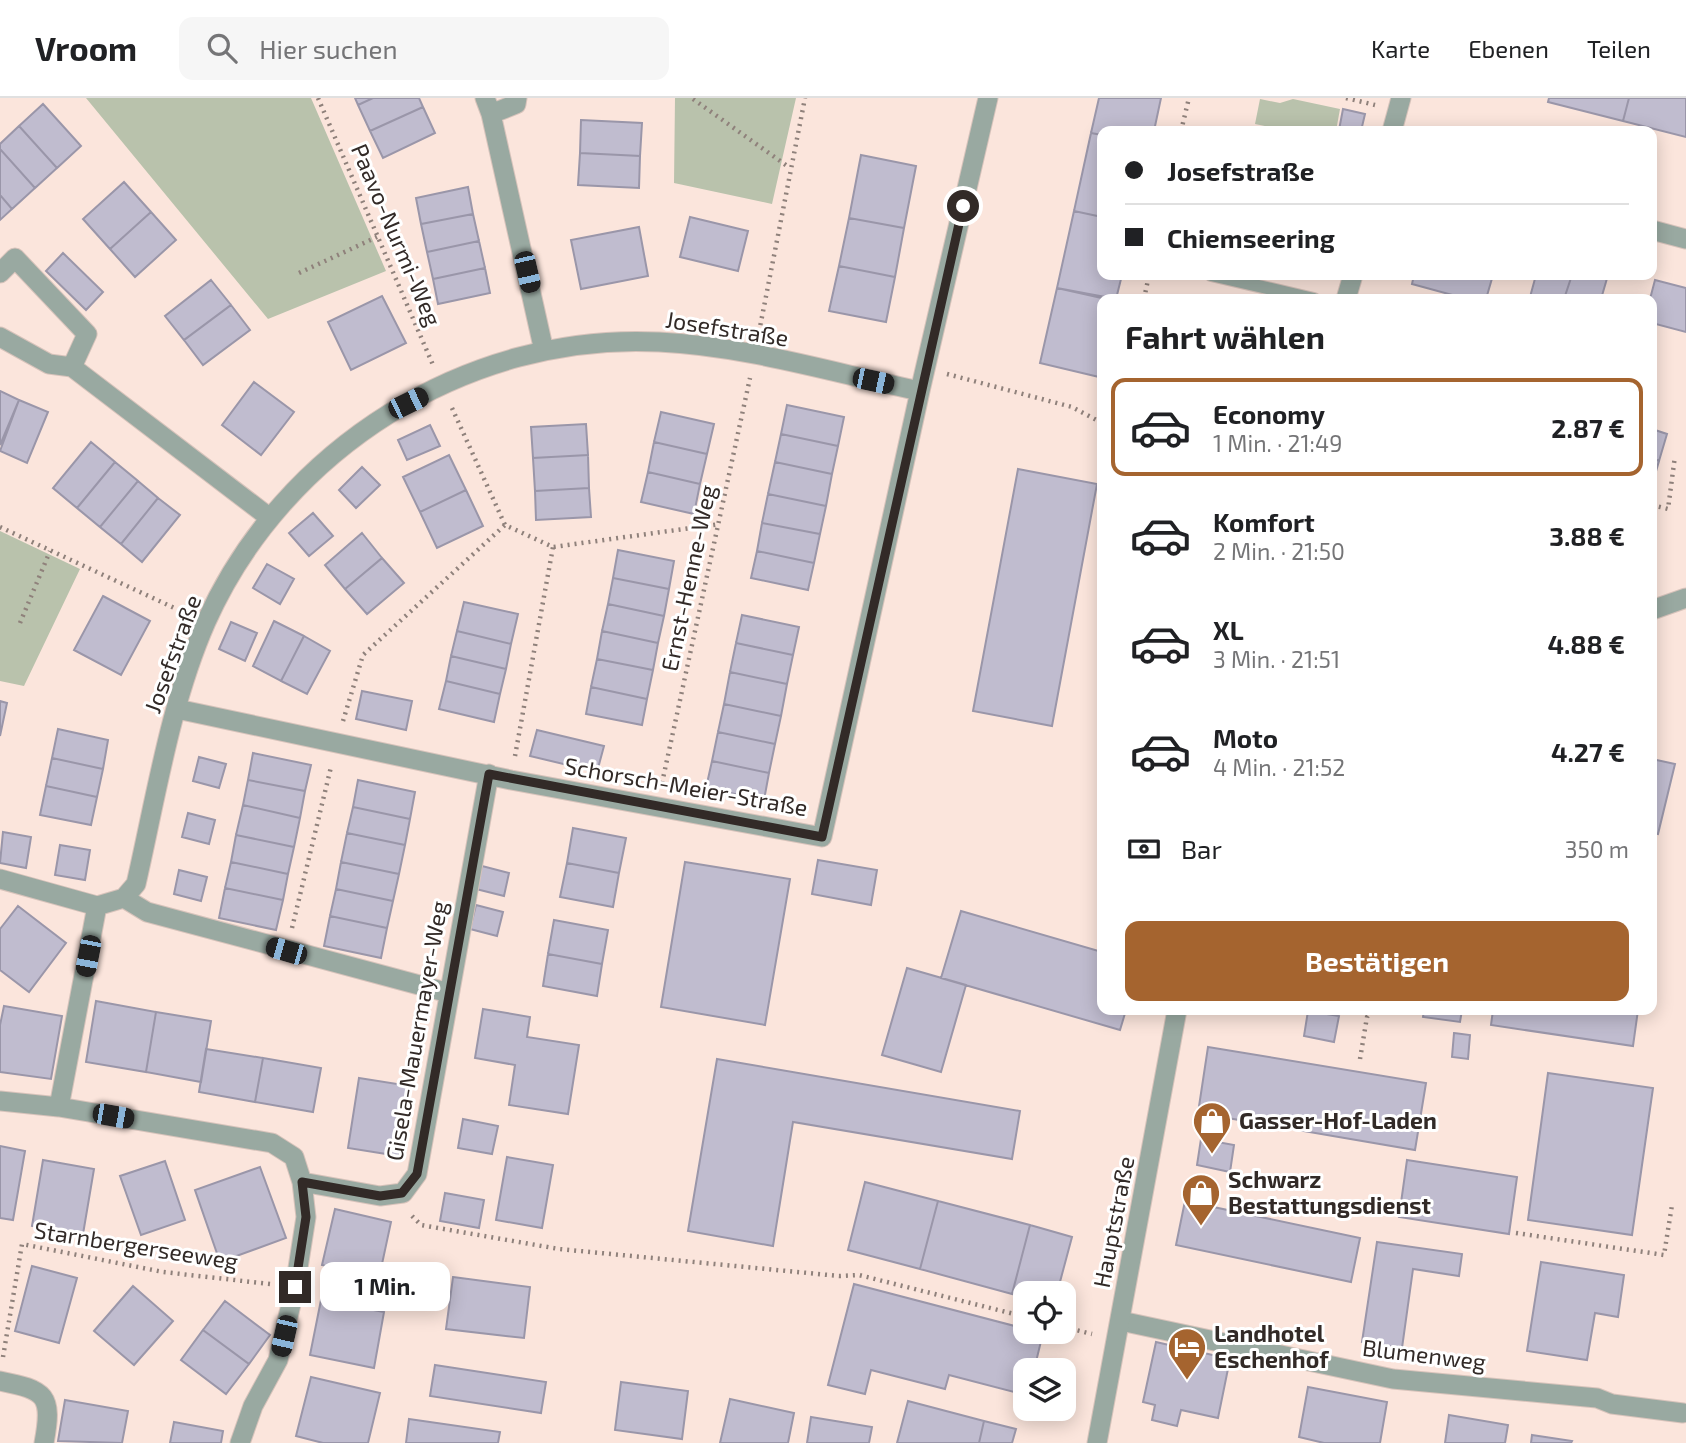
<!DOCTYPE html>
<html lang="de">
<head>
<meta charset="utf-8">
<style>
  body { margin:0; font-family:"Exo 2",sans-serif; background:#f6f6f6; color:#202124; height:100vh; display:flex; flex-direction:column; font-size:26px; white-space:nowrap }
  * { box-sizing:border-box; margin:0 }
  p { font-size:23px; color:#757577 }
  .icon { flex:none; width:38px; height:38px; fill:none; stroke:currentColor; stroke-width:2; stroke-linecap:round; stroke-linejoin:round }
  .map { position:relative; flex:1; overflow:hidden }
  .sheet { position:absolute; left:1097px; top:196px; width:560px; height:721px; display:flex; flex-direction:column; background:#fff; border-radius:14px; box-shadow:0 4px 18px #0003 }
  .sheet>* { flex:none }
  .guide { position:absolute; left:1097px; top:28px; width:560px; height:154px; border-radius:14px; box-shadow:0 4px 18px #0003; display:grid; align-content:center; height:154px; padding:0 28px; background:#fff }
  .fabs { position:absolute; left:1013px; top:1183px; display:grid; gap:14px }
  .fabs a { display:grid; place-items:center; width:63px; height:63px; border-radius:14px; background:#fff; box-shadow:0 4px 18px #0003; font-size:35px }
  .end { position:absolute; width:32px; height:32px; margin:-16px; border:9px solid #322a27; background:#fff; box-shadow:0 0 0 4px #fff }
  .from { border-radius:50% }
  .bubble { position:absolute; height:49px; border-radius:14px; background:#fff; box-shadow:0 4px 18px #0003; font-size:23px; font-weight:700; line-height:49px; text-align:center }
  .car { position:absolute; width:21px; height:42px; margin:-21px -10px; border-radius:9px; box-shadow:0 0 5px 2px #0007; background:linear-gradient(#222 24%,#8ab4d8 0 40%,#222 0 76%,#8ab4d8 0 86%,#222 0) }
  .guide b { display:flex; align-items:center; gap:24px; height:66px; font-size:26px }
  .guide b+b { border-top:2px solid #e0e0e0 }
  .guide i { width:18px; height:18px; background:#202124 }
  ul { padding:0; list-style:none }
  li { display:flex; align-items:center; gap:21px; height:98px; margin:0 14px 10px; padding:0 14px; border:4px solid transparent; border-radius:14px }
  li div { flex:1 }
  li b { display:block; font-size:26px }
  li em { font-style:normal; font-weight:700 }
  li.active { border-color:#a5642f }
  li>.icon { width:63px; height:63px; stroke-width:1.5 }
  h2 { padding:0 28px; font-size:32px; line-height:84px }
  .pay { display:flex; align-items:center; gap:18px; height:77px; padding:0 28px; font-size:26px }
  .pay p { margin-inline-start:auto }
  .cta { display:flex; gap:14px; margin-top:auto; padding:14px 28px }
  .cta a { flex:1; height:80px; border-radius:14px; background:#a5642f; color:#fff; font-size:28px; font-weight:700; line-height:80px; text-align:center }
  header { display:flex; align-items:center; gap:42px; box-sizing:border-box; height:98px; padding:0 35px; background:#fff; border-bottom:2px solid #e0e0e0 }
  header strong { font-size:33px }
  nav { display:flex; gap:38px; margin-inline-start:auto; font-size:24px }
  .search { width:490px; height:63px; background:#f6f6f6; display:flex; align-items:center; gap:18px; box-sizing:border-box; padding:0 24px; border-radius:14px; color:#757577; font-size:26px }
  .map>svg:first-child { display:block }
</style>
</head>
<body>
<header>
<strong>Vroom</strong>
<div class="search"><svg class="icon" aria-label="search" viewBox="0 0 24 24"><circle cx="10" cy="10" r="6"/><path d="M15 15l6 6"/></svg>Hier suchen</div>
<nav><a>Karte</a><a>Ebenen</a><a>Teilen</a></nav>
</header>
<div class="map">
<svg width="1686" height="1345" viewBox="0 0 1686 1345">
  <rect width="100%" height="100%" fill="#fbe5dc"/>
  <!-- green -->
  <path fill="#b9c2ac" d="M86 0H311L386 173 268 221Z
    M675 0H796L772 106 674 85Z
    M1260 1 1280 5 1293 1 1340 11 1336 33H1289L1255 26Z
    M0 433 80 471 24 588 0 583Z"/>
  <!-- building -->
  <path fill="#c0bccf" stroke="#9a96a9" stroke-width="2" d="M355 0H373L358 7Z
    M373 0H419L423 9 370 33 358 7Z
    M1099 0H1161L1154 33H1102V37L1091 35Z
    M1549 0H1629L1623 23 1548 4Z
    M1629 0H1686V39L1623 23Z
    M43 6 81 48 57 70 19 28Z
    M423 9 435 35 383 60 370 33Z
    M1343 11 1365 16 1361 33 1339 32Z
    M581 22 642 25 640 58 580 55Z
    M19 28 57 70 35 90 0 51V46Z
    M1091 35 1102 37V119L1074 113Z
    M0 51 35 90 12 111 0 97Z
    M580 55 640 58 639 90 578 87Z
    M861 57 916 68 904 130 849 120Z
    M124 84 151 114 110 151 83 121Z
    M468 89 473 116 421 126 416 100Z
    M0 97 12 111 0 122Z
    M1074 113 1102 119V177H1122L1116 201 1057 190Z
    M151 114 176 142 135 179 110 151Z
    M473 116 479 143 427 154 421 126Z
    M690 119 748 133 738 173 680 159Z
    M849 120 904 130 895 179 839 168Z
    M639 129 648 178 581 191 571 142Z
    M479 143 485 170 433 181 427 154Z
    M63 155 103 194 86 212 46 173Z
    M839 168 895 179 886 224 829 213Z
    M485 170 490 195 438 206 433 181Z
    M1414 177H1493L1486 201H1467L1412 186Z
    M1536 177H1572L1564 201 1530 199Z
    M1572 177H1608L1601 201H1564Z
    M211 182 231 207 184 242 165 218Z
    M1655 182 1686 190V234L1652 225 1650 201Z
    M1057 190 1106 201H1102V263L1099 279 1040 265Z
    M382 198 406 245 351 272 328 224Z
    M231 207 250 232 203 267 184 242Z
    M254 284 294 314 261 357 222 327Z
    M0 293 19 302 0 347Z
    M19 302 48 314 27 365 0 353Z
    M787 307 844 319 838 348 781 336Z
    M661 314 714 326 707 356 654 344Z
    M586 326 588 357 533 360 531 329Z
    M430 327 440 348 407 362 398 342Z
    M1652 331 1667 336 1659 363 1652 360Z
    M781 336 838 348 832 376 775 364Z
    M91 344 115 364 77 410 53 390Z
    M654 344 707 356 700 386 648 374Z
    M449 357 466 392 420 414 403 379Z
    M588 357 589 390 535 393 533 360Z
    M1652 360 1659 363 1652 387Z
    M115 364 138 383 100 429 77 410Z
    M775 364 832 376 826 408 768 396Z
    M362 369 380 387 356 410 339 392Z
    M1018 371 1097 386 1052 628 973 613Z
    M648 374 700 386 694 416 641 404Z
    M138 383 158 400 121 446 100 429Z
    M589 390 591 419 536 422 535 393Z
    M466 392 483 428 437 450 420 414Z
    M768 396 826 408 820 436 762 425Z
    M158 400 180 417 142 464 121 446Z
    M313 415 333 438 309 458 289 435Z
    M762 425 820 436 814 465 757 453Z
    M362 435 382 460 345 491 325 467Z
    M618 452 674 463 669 491 613 480Z
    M757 453 814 465 808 492 751 480Z
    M382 460 404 485 367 516 345 491Z
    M267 466 294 481 280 506 253 490Z
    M613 480 669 491 664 518 608 506Z
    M103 498 150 523 121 577 74 552Z
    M464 504 518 516 511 546 457 533Z
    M608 506 664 518 658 545 602 533Z
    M742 517 799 529 793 557 736 545Z
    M274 523 304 538 281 583 253 568Z
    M231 524 257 535 245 563 219 551Z
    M457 533 511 546 506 571 451 558Z
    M602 533 658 545 653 572 597 561Z
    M304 538 330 553 307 596 281 583Z
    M736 545 793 557 787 586 730 574Z
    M451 558 506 571 500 596 446 583Z
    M597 561 653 572 647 601 591 589Z
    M730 574 787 586 781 618 724 606Z
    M446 583 500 596 494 624 439 611Z
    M591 589 647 601 642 627 586 616Z
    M362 593 412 603 406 632 356 621Z
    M0 603 7 605 0 638Z
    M724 606 781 618 775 646 718 634Z
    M58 631 108 642 103 671 52 660Z
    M537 632 604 648 597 674 530 658Z
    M718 634 775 646 769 675 712 663Z
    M253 655 311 667 305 693 248 682Z
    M199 659 226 666 219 690 193 683Z
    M52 660 103 671 97 699 46 688Z
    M1652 661 1675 666 1658 736 1652 735Z
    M712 663 769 675 764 702 706 690Z
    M248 682 305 693 300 720 243 707Z
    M358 682 415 694 410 721 353 709Z
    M46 688 97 699 91 727 40 717Z
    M243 707 300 720 294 749 236 737Z
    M353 709 410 721 405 747 347 735Z
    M188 715 215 722 209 746 182 739Z
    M573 730 626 740 619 775 567 765Z
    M3 734 31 739 26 770 0 765Z
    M347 735 405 747 399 776 341 764Z
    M236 737 294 749 288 776 231 764Z
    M60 747 90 752 85 782 55 777Z
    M818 762 877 772 871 807 812 796Z
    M231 764 288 776 283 802 225 790Z
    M341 764 399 776 393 803 336 791Z
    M685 764 790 781 765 927 661 909Z
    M567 765 619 775 613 809 560 799Z
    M482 768 509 775 504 798 476 791Z
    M179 772 207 779 201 803 174 796Z
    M225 790 283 802 276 832 219 820Z
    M336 791 393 803 387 830 330 818Z
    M476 807 503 814 497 838 470 831Z
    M18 808 66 845 29 894 0 872V831Z
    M961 813 1102 854V912H1126L1120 932 941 880Z
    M330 818 387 830 381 860 324 848Z
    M554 822 608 832 602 866 548 856Z
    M548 856 602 866 597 898 543 888Z
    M907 870 966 887 941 974 882 957Z
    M96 903 156 914 146 974 86 964Z
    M4 908 62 918 51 981 0 974V927Z
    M483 911 530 919 527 939 579 947 568 1016 509 1007 515 967 475 960Z
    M1424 912H1462L1460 924 1423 919Z
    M1493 912H1638L1633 948 1491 927Z
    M1308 913 1339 918 1334 944 1304 938Z
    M156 914 211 923 201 984 146 974Z
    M1454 935 1470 937 1468 961 1452 959Z
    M1208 949 1426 985 1415 1052 1198 1015Z
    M206 951 263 960 255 1004 199 994Z
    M263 960 321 970 313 1014 255 1004Z
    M717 961 1020 1013 1012 1061 793 1024 773 1148 688 1133Z
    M1548 975 1653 990 1632 1137 1528 1122Z
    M359 980 410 988 399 1058 348 1050Z
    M463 1021 498 1028 492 1056 458 1050Z
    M1201 1041 1234 1047 1230 1074 1197 1067Z
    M0 1048 25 1053 13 1122 0 1120Z
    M507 1059 553 1067 542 1130 496 1122Z
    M43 1062 94 1071 83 1136 32 1128Z
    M1407 1062 1517 1079 1509 1136 1399 1119Z
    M165 1063 185 1122 141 1137 120 1078Z
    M260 1069 286 1140 220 1164 195 1092Z
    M865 1084 938 1103 920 1171 848 1152Z
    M445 1095 484 1102 479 1130 440 1123Z
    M938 1103 1030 1127 1012 1196 920 1171Z
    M1185 1103 1360 1140 1351 1184 1176 1147Z
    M335 1111 391 1124 379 1180 322 1167Z
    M1030 1127 1072 1139 1057 1195H1026V1199L1012 1196Z
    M1377 1144 1462 1156 1459 1178 1413 1171 1402 1250 1362 1244Z
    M1541 1164 1624 1177 1618 1219 1595 1215 1587 1262 1527 1253Z
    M32 1168 77 1180 59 1245 15 1233Z
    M453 1179 530 1189 524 1240 446 1231Z
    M854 1186 1026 1231V1234L1043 1235 1034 1272H1026V1297L949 1277 945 1291 871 1272 865 1296 828 1287Z
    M133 1188 173 1223 134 1267 94 1233Z
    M321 1202 384 1214 374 1270 310 1257Z
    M225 1203 270 1237 249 1266 203 1232Z
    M203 1232 249 1266 226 1296 181 1262Z
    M1156 1244 1230 1261 1218 1320 1181 1312 1177 1328 1152 1322 1155 1307 1143 1304Z
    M435 1267 546 1284 541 1315 430 1298Z
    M311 1279 380 1295 368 1345H323L296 1338Z
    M621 1284 688 1293 682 1341 615 1332Z
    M1308 1289 1387 1304 1380 1345H1324L1299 1339Z
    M730 1301 794 1315 788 1345H720Z
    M65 1302 128 1313 122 1345 58 1343Z
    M908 1303 984 1323 979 1345H897Z
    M1449 1317 1508 1327 1505 1345H1445Z
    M811 1319 872 1329 869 1345H807Z
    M409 1321 500 1334 498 1345H406Z
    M984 1323 1016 1331 1012 1345H979Z
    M174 1324 223 1333 221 1345H170Z
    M1532 1337 1572 1343 1571 1345H1531Z"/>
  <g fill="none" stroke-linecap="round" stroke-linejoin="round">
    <!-- service casing -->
    <g stroke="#d7c3bb" stroke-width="14">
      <path id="service" d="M1211 177 1314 201"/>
    </g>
    <!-- minor casing -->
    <g stroke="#d7c3bb" stroke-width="21">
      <path id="minor" d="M485 0 491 16 544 253
        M491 16 516 6 517 0
        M1652 132 1686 141
        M0 175 15 160 87 236 72 269
        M0 239 49 266 72 269 270 420
        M177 611 511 682 822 739 920 293
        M0 781 97 808 124 800 136 786C156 699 170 606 206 524 283 351 468 234 659 244 746 248 834 275 920 293L988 0
        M124 800 147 814 449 895
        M0 1003 59 1009 272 1045 294 1059 302 1084 306 1119 295 1189 278 1262 253 1308 240 1345
        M59 1009 97 808
        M302 1084 380 1098 403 1095 417 1076 489 676
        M1121 1223 1393 1281 1597 1300 1612 1306 1683 1315
        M0 1283C46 1292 53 1297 44 1345"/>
    </g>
    <!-- tertiary casing -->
    <g stroke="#d7c3bb" stroke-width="21">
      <path id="tertiary" d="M1392 33 1401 0
        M1346 201 1353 177
        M1652 512 1686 500
        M1097 1345 1177 912"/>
    </g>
    <!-- path -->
    <path stroke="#8f817b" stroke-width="4.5" stroke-dasharray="2 5" stroke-linecap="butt" d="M318 0 433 267
      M1346 0 1375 7
      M693 1 790 70
      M1181 33 1189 0
      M299 175 377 139
      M1144 201 1149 177
      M759 234 805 0
      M947 276 1072 309 1102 325
      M452 310 505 427
      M1652 407 1668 411 1675 358
      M0 429 183 514
      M20 525 50 453
      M343 623 363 557 505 427 553 449 720 426
      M515 658 553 449
      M662 685 750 280
      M292 830 331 669
      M1360 961 1367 919 1372 912
      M412 1118 421 1127 559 1151 839 1178 859 1177 1026 1219
      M1516 1135 1664 1157 1672 1107
      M1064 1229 1092 1236
      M3 1259 22 1146 163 1174 270 1186"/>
    <!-- service -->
    <use href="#service" stroke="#99a9a1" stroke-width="12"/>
    <!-- minor -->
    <use href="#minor" stroke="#99a9a1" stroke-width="19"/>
    <!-- tertiary -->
    <use href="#tertiary" stroke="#99a9a1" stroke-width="19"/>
  </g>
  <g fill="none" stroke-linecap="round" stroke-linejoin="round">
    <!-- route -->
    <path stroke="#322a27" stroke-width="9" d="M295 1189 306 1119 302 1084 380 1098 402 1095 417 1076 489 676 822 739 963 108"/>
  </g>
  <!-- icons -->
  <defs>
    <g id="shop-pin" transform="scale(2.0125)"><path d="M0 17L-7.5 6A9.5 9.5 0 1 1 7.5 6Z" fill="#a5642f" stroke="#fff"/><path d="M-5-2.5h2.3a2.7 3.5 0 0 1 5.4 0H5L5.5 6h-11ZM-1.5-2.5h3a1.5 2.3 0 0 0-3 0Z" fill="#fff"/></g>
    <g id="hotel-pin" transform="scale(2.0125)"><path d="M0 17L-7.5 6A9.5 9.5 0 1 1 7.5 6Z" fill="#a5642f" stroke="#fff"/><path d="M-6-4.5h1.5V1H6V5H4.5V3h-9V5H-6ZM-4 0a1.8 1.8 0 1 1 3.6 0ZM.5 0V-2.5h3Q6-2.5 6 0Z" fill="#fff"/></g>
  </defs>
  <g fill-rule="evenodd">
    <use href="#shop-pin" x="1212" y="1023"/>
    <use href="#shop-pin" x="1201" y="1095"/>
    <use href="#hotel-pin" x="1187" y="1249"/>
  </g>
  <g text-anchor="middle" stroke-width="6" stroke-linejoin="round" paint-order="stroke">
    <!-- street labels -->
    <g font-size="23" fill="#322a27" stroke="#fff">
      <text transform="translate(396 137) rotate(67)" y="8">Paavo-Nurmi-Weg</text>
      <text transform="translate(727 231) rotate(9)" y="8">Josefstraße</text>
      <text transform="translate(689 480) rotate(-78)" y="8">Ernst-Henne-Weg</text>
      <text transform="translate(173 556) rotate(-70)" y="8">Josefstraße</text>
      <text transform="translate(686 689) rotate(10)" y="8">Schorsch-Meier-Straße</text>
      <text transform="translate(417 933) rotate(-80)" y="8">Gisela-Mauermayer-Weg</text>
      <text transform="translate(1114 1124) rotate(-79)" y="8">Hauptstraße</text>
      <text transform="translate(136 1148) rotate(9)" y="8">Starnbergerseeweg</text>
      <text transform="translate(1424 1257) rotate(7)" y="8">Blumenweg</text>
    </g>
    <!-- poi labels -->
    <g font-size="23" font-weight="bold" fill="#322a27" stroke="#fff" text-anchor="start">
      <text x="1239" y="1031">Gasser-Hof-Laden</text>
      <text x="1228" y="1090">Schwarz<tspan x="1228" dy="26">Bestattungsdienst</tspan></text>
      <text x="1214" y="1244">Landhotel<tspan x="1214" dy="26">Eschenhof</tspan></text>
    </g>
  </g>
</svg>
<div class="fabs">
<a><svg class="icon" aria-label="locate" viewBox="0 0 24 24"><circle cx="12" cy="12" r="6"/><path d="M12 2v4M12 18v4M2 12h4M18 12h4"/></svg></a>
<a><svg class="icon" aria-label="layers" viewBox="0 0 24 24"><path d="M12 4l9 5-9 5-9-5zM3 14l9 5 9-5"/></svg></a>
</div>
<i class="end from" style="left:963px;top:108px"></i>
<i class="end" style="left:295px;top:1189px"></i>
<div class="bubble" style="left:320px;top:1164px;width:130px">1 Min.</div>
<i class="car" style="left:527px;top:174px;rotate:167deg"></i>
<i class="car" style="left:873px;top:283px;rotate:102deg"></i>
<i class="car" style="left:408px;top:305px;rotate:64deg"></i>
<i class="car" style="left:286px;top:853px;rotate:286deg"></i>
<i class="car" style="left:88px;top:858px;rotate:191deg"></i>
<i class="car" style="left:113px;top:1018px;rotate:100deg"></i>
<i class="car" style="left:284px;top:1238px;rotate:193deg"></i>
<div class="guide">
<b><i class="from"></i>Josefstraße</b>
<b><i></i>Chiemseering</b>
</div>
<section class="sheet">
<h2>Fahrt wählen</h2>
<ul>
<li class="active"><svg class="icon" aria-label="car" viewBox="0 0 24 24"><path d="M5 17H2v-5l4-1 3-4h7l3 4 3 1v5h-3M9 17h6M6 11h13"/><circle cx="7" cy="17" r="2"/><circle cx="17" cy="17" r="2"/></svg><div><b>Economy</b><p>1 Min. · 21:49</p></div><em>2.87 €</em></li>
<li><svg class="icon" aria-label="car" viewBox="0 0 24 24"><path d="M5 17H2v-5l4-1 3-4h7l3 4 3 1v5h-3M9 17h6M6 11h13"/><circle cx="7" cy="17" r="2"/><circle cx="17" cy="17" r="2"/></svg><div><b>Komfort</b><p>2 Min. · 21:50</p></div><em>3.88 €</em></li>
<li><svg class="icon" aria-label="car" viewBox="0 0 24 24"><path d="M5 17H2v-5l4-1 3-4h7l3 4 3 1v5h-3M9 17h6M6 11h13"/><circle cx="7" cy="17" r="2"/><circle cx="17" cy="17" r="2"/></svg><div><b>XL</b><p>3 Min. · 21:51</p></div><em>4.88 €</em></li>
<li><svg class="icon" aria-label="car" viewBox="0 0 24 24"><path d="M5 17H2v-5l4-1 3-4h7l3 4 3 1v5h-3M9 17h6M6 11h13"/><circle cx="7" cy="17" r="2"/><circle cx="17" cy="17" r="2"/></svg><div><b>Moto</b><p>4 Min. · 21:52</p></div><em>4.27 €</em></li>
</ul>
<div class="pay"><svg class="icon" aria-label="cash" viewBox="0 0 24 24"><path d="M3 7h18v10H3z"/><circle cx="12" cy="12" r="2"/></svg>Bar<p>350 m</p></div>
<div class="cta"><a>Bestätigen</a></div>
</section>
</div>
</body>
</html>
